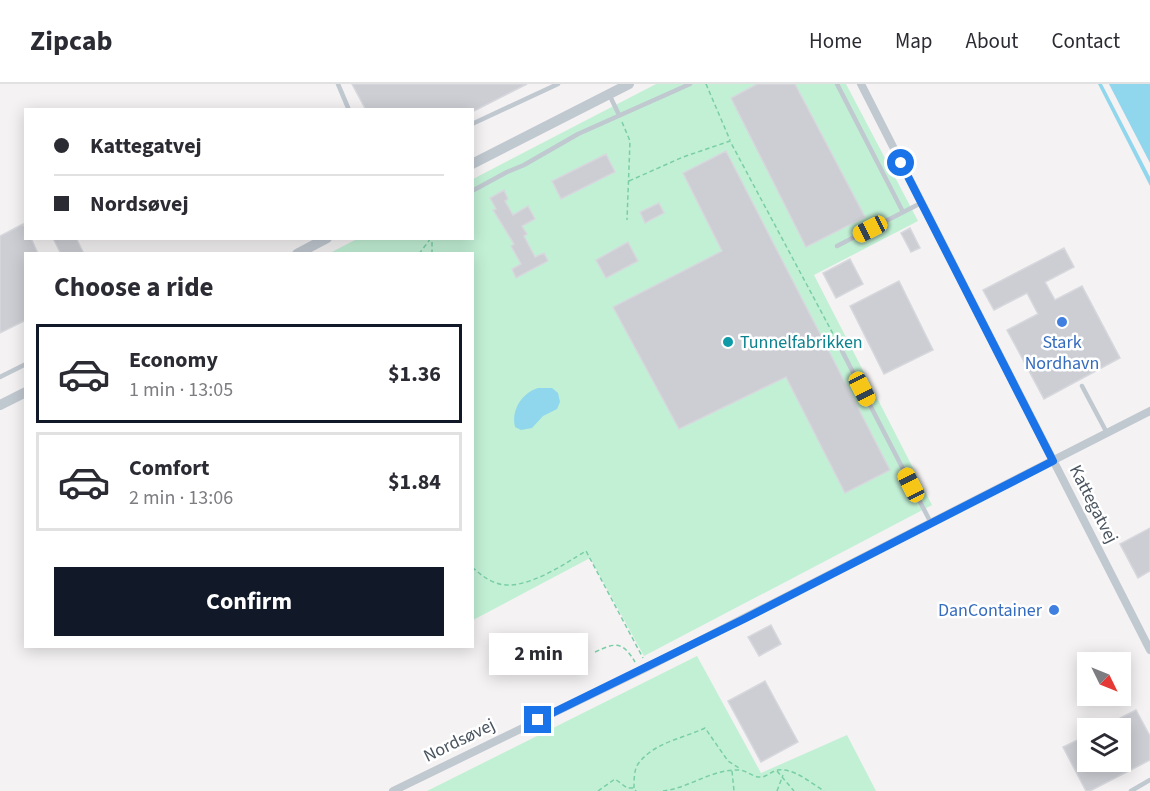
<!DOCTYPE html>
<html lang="en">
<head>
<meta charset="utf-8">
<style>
  body { margin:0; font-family:"Source Sans 3",sans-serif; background:#f7f7f7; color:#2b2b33; height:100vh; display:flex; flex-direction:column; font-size:22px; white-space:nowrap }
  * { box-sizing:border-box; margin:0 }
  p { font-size:20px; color:#7c7c81 }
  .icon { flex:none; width:33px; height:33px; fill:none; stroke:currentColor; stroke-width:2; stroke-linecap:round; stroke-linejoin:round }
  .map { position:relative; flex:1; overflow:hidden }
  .details { position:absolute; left:24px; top:168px; width:450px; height:396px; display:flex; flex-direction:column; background:#fff; border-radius:0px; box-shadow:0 3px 15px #0003 }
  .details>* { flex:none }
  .banner { position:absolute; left:24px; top:24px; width:450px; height:132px; border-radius:0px; box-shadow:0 3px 15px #0003; display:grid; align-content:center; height:132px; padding:0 30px; background:#fff }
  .needle { width:39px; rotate:133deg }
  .tools { position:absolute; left:1077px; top:568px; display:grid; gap:12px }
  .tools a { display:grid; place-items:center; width:54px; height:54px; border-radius:0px; background:#fff; box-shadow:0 3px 15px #0003; font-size:30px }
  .end { position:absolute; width:27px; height:27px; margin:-14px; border:8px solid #1a73e8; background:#fff; box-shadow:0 0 0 3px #fff }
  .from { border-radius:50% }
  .bubble { position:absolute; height:42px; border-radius:0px; background:#fff; box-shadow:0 3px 15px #0003; font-size:20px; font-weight:700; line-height:42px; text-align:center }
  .car { position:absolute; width:18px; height:36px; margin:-18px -9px; border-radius:8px; box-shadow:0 0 4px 2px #0007; background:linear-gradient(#f5c518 24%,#345 0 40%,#f5c518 0 76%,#345 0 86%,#f5c518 0) }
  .banner b { display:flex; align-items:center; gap:21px; height:57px; font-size:22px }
  .banner b+b { border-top:2px solid #e1e1e2 }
  .banner i { width:15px; height:15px; background:#2b2b33 }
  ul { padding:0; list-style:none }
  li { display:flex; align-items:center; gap:18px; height:99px; margin:0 12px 9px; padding:0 18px; border:3px solid #e1e1e2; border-radius:0px }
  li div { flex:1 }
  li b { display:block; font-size:22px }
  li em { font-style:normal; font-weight:700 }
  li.on { border-color:#111827 }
  li>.icon { width:54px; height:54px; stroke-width:1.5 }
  h2 { padding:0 30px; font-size:27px; line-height:72px }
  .cta { display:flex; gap:12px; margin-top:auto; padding:12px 30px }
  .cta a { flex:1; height:69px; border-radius:0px; background:#111827; color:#fff; font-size:24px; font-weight:700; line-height:69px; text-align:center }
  header { display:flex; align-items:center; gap:36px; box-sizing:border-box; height:84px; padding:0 30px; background:#fff; border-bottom:2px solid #e1e1e2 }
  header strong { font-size:28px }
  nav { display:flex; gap:33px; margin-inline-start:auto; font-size:21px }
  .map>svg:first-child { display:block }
</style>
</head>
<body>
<header>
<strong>Zipcab</strong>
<nav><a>Home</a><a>Map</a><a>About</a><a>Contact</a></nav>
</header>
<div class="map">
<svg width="1150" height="707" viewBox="0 0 1150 707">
  <rect width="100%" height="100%" fill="#f4f2f2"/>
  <!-- green -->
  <path fill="#c2f0d5" d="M656 0H846L918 137 814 191 932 421 644 572 590 474 473 536 472 170H328L357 155 472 154 473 95Z
    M697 572 761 689 847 651 876 707H427Z"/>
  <!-- water -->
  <path fill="#90d6ec" d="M1098 0H1150V102Z
    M538 304H552L558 309 560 318 557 325 543 332 532 344 521 346 515 343C511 326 522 309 538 304Z"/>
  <!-- pier -->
  <path fill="#f4f2f2" d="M1102 0H1109L1150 79V93Z"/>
  <!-- building -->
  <path fill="#ccced4" stroke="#d6d8dd" stroke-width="1.5" d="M352 0H527L472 28V26H366Z
    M757 0H795L865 133 806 163 731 14Z
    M726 67 890 386 845 409 786 293 679 345 613 223 722 167 683 89Z
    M606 70 615 88 561 115 552 97Z
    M504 106 508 115 505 117 513 131 528 122 535 135 522 142 527 150 524 152 535 173 544 169 548 177 516 194 512 185 521 180 511 162 514 160 493 126 496 125 490 114Z
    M659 119 664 129 645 139 640 128Z
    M23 140 26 145V154H31L38 170H26V236L0 249V152Z
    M910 144 920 164 911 168 901 149Z
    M53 154H76L84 170H61Z
    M628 158 638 177 606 194 596 176Z
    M1064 164 1074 183 1045 198 1055 216 1082 202 1120 274 1044 315 1007 246 1038 230 1027 209 994 226 983 206Z
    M850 175 863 200 836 214 823 189Z
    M899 197 933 266 884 290 850 222Z
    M1150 444V487L1138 494 1120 460Z
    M771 541 781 560 759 572 748 553Z
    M765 597 798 658 761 678 728 617Z
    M1136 626 1150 652V676L1090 707H1086L1063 663 1088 651V678H1120V645H1099Z"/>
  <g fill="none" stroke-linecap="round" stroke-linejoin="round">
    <!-- path -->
    <path stroke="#7acea7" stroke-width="1.5" stroke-dasharray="4.5 3" stroke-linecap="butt" d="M706 0 730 56
      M622 38 630 57 627 136
      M629 97 683 73 730 57 839 261
      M419 170 431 154
      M432 170V154
      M472 483C480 490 487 496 496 499 523 509 564 480 586 467L643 574
      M595 568C615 559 622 556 635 578
      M732 687 734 707
      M777 687 794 707
      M634 704C634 696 634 686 638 680 654 658 682 655 705 644L728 677 739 684
      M598 707 615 695 627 704H634L636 707
      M663 707C667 706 672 706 677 704 697 698 717 685 739 686 747 686 753 694 761 693 766 693 772 687 778 686 794 684 811 699 824 707
      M777 707 783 691"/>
    <!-- service -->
    <path stroke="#c0c8d0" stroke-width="4.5" d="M338 0 349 26
      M837 0 903 128
      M609 10 619 31
      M472 40 558 0
      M472 107 507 88 524 81 578 50 690 0
      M837 162 921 119
      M842 267 931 439
      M0 293 26 280
      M1082 302 1107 349
      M1131 707 1150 696"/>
    <!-- minor -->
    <path stroke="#c0c8d0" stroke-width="8" d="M861 0 1150 566
      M393 707 648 583 1150 327"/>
    <!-- tertiary -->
    <path stroke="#c0c8d0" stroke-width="10" d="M472 80 629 0
      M297 170 327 154
      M0 321 26 308"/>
  </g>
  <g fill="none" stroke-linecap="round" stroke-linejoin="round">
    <!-- route -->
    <path stroke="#1a73e8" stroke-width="8" d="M538 636 744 535 1053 377 901 79"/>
  </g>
  <!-- markers -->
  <g fill="#3f7fe0" stroke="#fff" stroke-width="2">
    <circle cx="1062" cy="238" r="6"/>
    <circle cx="1054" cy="526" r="6"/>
  </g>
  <circle fill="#0f9aa8" stroke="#fff" stroke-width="2" cx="728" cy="258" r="6"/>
  <g text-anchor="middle" stroke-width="5" stroke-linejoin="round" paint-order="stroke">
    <!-- culture labels -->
    <g font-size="18" fill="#0d838f" stroke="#fff" text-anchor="start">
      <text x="740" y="264">Tunnelfabrikken</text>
    </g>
    <!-- shop labels -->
    <g font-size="18" fill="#366cbe" stroke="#fff">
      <text x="1062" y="264">Stark<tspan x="1062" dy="21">Nordhavn</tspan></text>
      <text x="1042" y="532" text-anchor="end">DanContainer</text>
    </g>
    <!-- street labels -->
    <g font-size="18" fill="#49545f" stroke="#fff">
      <text transform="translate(1094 420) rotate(63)" y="6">Kattegatvej</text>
      <text transform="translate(459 656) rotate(-26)" y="6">Nordsøvej</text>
    </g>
  </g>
</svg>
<div class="tools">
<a><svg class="needle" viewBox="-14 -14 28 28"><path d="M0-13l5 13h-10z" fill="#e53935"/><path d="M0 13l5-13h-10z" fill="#7c7c81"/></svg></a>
<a><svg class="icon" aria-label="layers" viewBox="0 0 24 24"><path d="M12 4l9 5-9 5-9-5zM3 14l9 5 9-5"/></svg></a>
</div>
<i class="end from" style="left:901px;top:79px"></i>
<i class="end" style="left:538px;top:636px"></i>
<div class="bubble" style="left:489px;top:549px;width:99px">2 min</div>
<i class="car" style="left:870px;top:145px;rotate:243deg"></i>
<i class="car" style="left:862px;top:305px;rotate:153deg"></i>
<i class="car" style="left:911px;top:401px;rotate:333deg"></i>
<div class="banner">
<b><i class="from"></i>Kattegatvej</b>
<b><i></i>Nordsøvej</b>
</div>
<section class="details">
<h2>Choose a ride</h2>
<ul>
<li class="on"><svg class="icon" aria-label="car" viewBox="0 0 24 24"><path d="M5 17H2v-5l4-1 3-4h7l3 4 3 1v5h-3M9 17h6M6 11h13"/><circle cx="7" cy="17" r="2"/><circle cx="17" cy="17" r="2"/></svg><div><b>Economy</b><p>1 min · 13:05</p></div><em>$1.36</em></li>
<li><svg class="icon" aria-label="car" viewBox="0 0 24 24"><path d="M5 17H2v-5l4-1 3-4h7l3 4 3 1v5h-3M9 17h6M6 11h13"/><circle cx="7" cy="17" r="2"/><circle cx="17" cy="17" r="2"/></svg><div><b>Comfort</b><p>2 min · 13:06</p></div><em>$1.84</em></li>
</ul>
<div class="cta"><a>Confirm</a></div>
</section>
</div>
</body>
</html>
